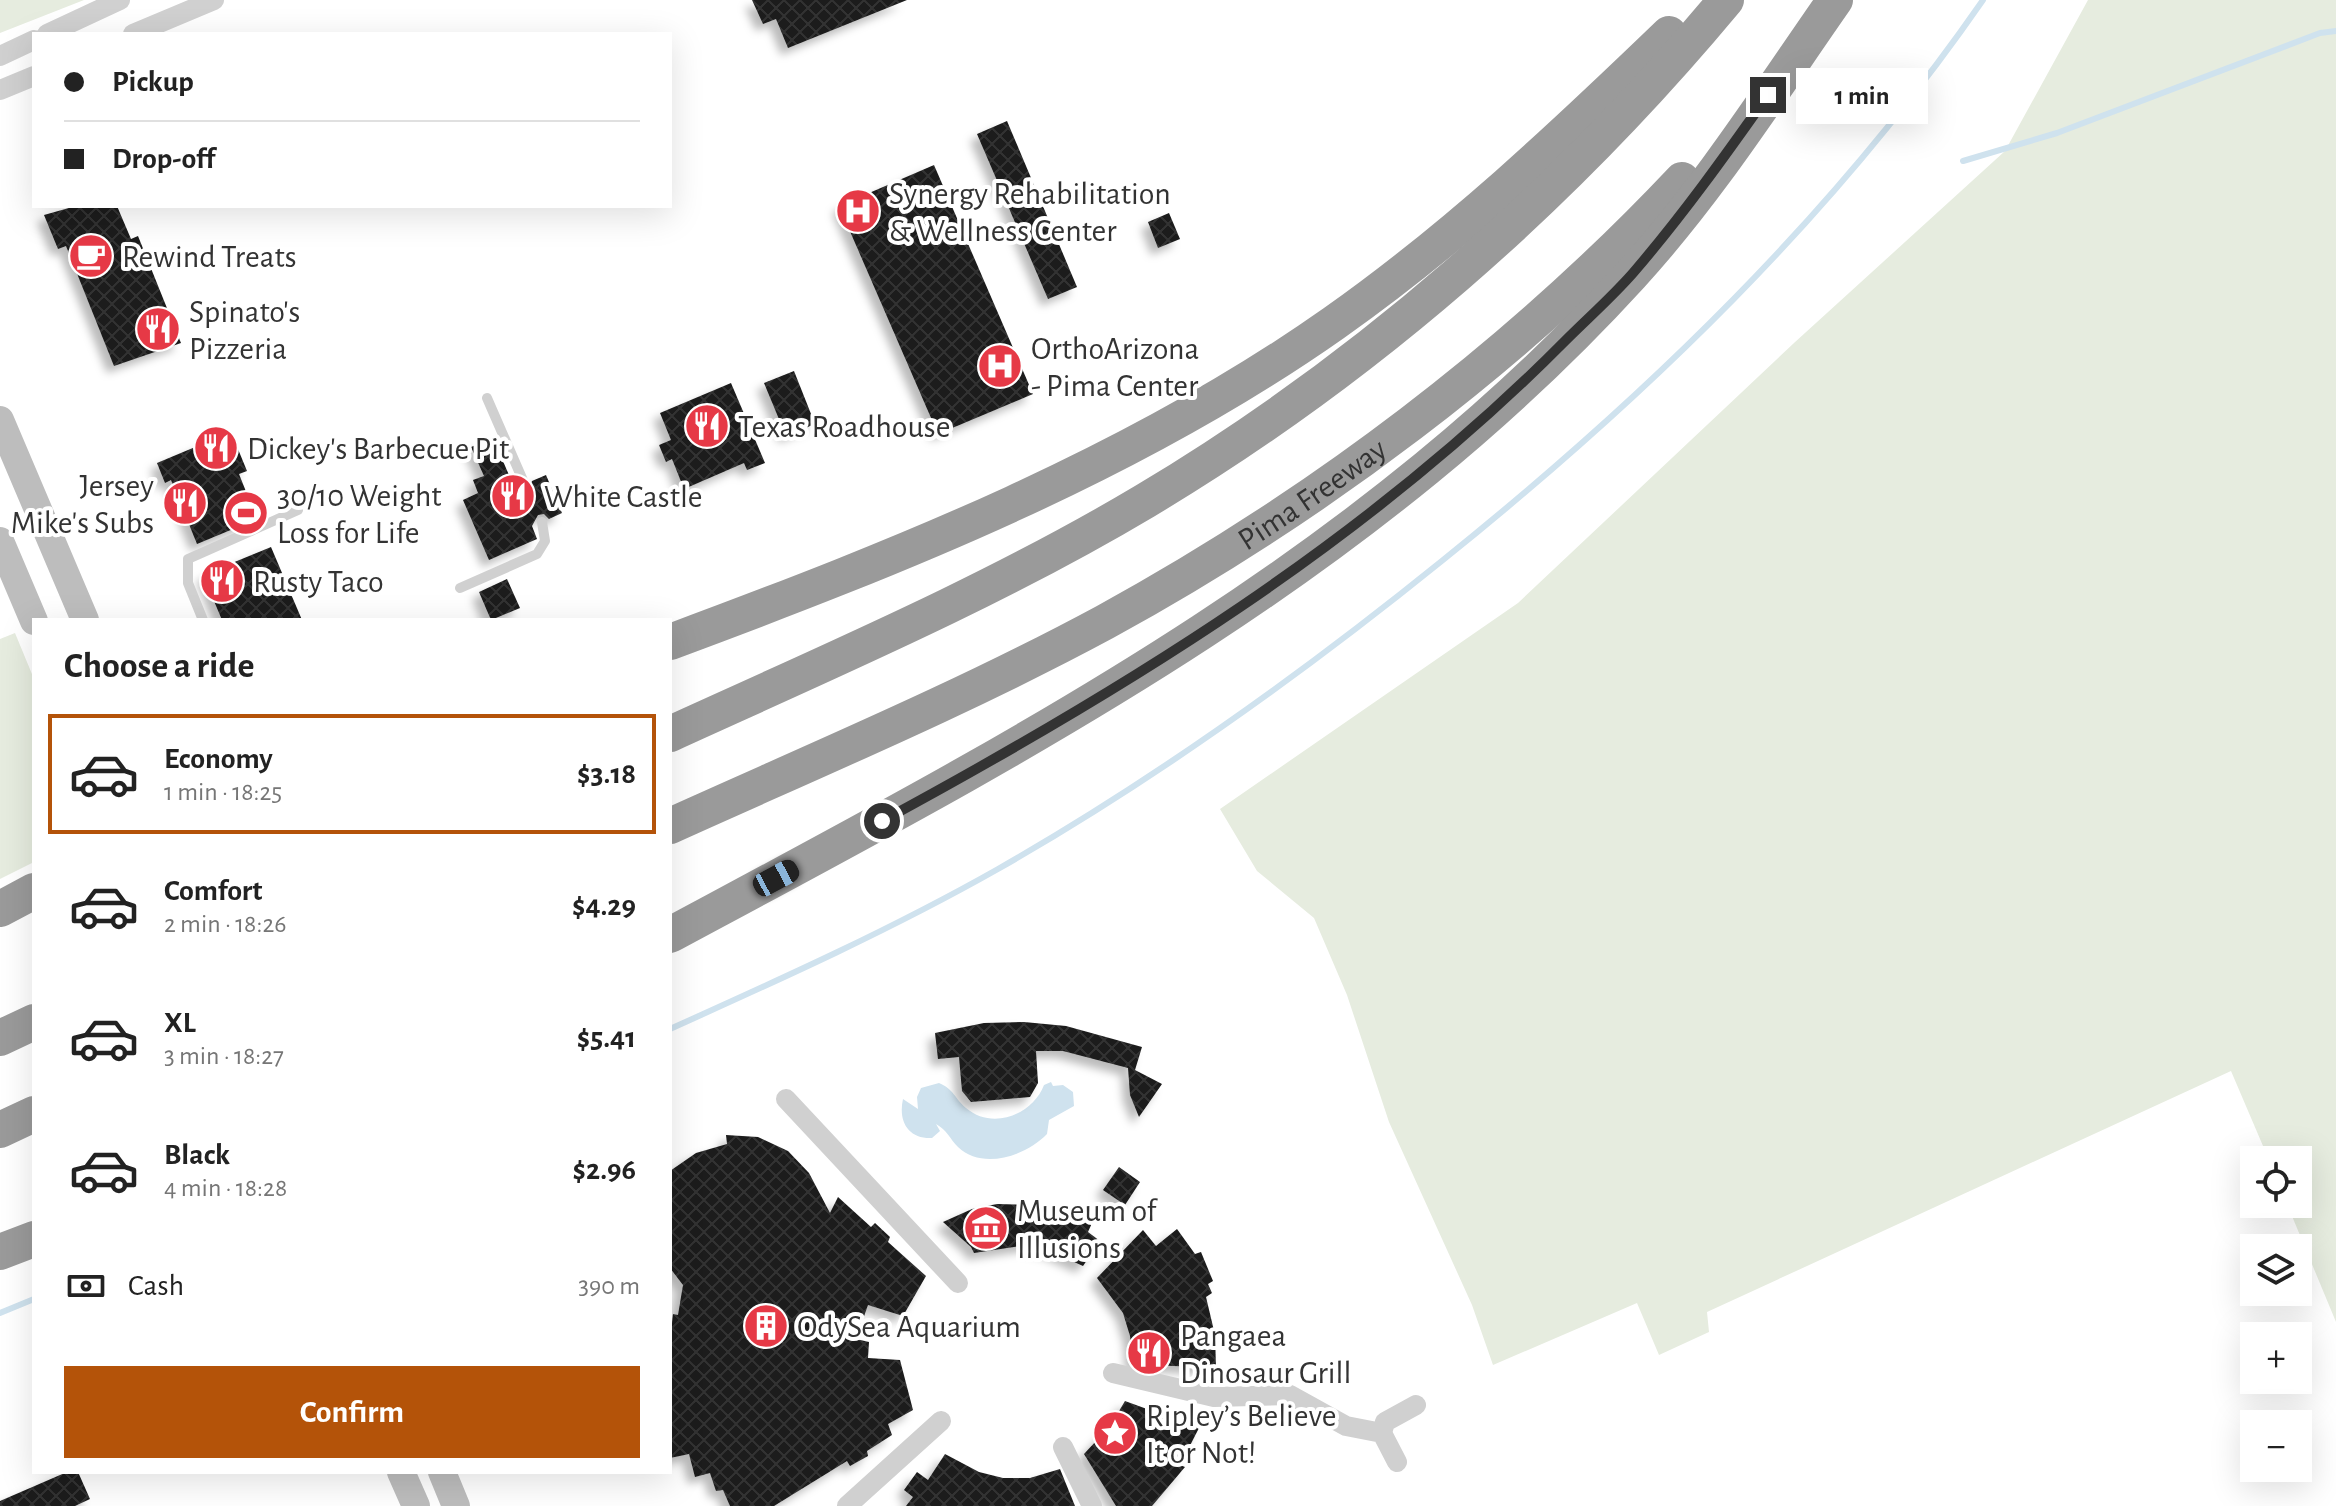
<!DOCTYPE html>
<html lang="en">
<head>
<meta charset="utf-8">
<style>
  body { margin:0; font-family:"Alegreya Sans",sans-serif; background:#f6f6f6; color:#222; height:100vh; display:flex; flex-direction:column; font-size:30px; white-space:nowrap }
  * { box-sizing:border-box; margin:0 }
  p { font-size:26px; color:#767676 }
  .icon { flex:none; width:44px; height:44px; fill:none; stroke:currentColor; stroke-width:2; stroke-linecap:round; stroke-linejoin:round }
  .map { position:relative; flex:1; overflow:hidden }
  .details { position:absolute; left:32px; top:618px; width:640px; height:856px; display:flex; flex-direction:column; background:#fff; border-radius:0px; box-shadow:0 8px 32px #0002 }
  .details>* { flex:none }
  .guide { position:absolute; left:32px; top:32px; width:640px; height:176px; border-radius:0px; box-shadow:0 8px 32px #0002; display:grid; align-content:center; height:176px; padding:0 32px; background:#fff }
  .tools { position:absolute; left:2240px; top:1146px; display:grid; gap:16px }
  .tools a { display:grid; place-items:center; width:72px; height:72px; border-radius:0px; background:#fff; box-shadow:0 8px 32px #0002; font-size:40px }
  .end { position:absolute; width:36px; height:36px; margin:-18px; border:10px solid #333; background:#fff; box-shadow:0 0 0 4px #fff }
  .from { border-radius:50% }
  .bubble { position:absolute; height:56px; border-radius:0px; background:#fff; box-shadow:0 8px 32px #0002; font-size:26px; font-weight:700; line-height:56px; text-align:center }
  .car { position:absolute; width:24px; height:48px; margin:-24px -12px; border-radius:10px; box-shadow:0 0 6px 2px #0007; background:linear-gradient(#222 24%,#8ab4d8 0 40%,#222 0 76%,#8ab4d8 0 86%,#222 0) }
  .guide b { display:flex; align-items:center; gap:28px; height:76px; font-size:30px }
  .guide b+b { border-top:2px solid #e0e0e0 }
  .guide i { width:20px; height:20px; background:#222 }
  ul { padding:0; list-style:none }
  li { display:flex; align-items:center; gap:24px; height:120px; margin:0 16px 12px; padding:0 16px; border:4px solid transparent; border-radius:0px }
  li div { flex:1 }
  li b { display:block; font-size:30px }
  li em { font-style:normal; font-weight:700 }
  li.selected { border-color:#b45309 }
  li>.icon { width:72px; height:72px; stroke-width:1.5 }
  h2 { padding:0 32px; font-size:36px; line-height:96px }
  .pay { display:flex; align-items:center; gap:20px; height:88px; padding:0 32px; font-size:30px }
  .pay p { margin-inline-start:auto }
  .button { display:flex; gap:16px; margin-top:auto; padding:16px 32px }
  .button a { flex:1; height:92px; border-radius:0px; background:#b45309; color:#fff; font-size:32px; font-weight:700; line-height:92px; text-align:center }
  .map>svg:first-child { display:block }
</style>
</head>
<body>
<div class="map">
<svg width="2336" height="1506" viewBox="0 0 2336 1506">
  <defs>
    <pattern id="building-cross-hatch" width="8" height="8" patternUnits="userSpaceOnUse" patternTransform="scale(2)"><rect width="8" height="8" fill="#1a1a1a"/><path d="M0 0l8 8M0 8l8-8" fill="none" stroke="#333"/></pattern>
    <filter id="shadow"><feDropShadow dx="-7" dy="7" stdDeviation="4" flood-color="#0004"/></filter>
  </defs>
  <rect width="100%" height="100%" fill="#fff"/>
  <!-- green -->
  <path fill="#e6ecdf" d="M0 0H84L0 33Z
    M2088 0H2336V1322L2287 1204H2298V1160H2269L2231 1071 1707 1312 1709 1332 1659 1355 1637 1303 1493 1365 1472 1305 1389 1122 1347 995 1314 918 1257 871 1220 809 1518 603 1794 343 2005 151Z
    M15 633 34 679V862L0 879V639Z"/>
  <!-- water -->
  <path fill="#cfe2ee" d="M1051 1082 1053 1086 1063 1085 1073 1092 1074 1106 1049 1120 1047 1134C1027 1155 983 1171 958 1147 950 1139 947 1130 936 1124L940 1131 932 1138C908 1139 898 1121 903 1099L918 1109 917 1097 921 1088 939 1083C954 1089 955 1099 966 1108 993 1131 1033 1114 1044 1085Z"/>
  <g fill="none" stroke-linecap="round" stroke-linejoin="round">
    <!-- stream -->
    <path stroke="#cfe2ee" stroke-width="6" d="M1963 161 2057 133 2320 33 2336 31
      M670 1029C781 979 892 929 998 869 1156 779 1302 674 1443 560 1647 396 1834 215 1983 0
      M0 1313 34 1299"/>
  </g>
  <!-- building -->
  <path fill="url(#building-cross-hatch)" filter="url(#shadow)" d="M752 0H907L788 48 776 19 763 24Z
    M1007 121 1077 287 1048 299 977 134Z
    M934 165 1033 394 938 434 839 206Z
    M76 206H117L131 239 138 236 181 343 114 366 66 246 58 249 44 215Z
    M1169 213 1180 239 1158 248 1148 222Z
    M794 371 815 424 786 436 764 383Z
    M731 383 765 463 747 470 744 463 684 489 672 459 666 462 659 445 671 440 660 413Z
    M231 432 247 471 239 474 257 519 197 544 171 480 165 483 157 463Z
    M493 438 515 489 529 492 532 481 546 475 562 513 549 519 544 514 538 515 532 526 537 539 489 560 463 500 478 493 473 480 484 476 471 447Z
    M271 547 302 620H222L203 575Z
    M507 579 520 608 491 620 479 592Z
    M1024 1022 1066 1026 1142 1047 1135 1070 1162 1084 1139 1117 1130 1095 1128 1068 1063 1051H1036L1038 1083 1030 1097 971 1102 962 1091 959 1057 938 1059 935 1033 984 1023Z
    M726 1135 758 1137 788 1151 809 1173 830 1213 838 1197 871 1227 875 1223 890 1237 888 1242 926 1276 903 1316 868 1305 856 1339 869 1342 868 1358 900 1360 913 1410 888 1424 892 1435 867 1451 868 1456 850 1466 847 1461 774 1506H730L723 1490 716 1491 710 1473 695 1477 689 1454 670 1458V1341L673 1314 678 1315 683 1285 670 1268V1171L696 1153 727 1144Z
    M1119 1167 1140 1182 1125 1205 1103 1190Z
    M997 1204 1035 1205 1073 1213 1092 1223 1088 1232 1100 1241 1083 1266 1050 1251 1027 1245 974 1253 971 1247 943 1222 972 1209Z
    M1177 1229 1195 1254 1201 1252 1213 1281 1208 1284 1212 1293 1206 1297 1215 1335 1216 1368 1132 1364 1130 1336 1123 1313 1097 1278 1143 1230 1156 1246Z
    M1125 1401 1199 1428 1180 1465 1185 1467 1152 1506H1116L1084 1454 1110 1426Z
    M945 1454 979 1472 1003 1478H1030L1060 1469 1075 1506H906L913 1497 904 1490 917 1472 928 1480Z
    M67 1472H78L90 1499 75 1506H0V1501Z"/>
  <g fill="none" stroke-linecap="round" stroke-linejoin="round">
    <!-- lane -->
    <path stroke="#d0d0d0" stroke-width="10" d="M487 398 525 485
      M460 588 537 554 545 541 542 522
      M203 620 188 583V559L298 510"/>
    <!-- street -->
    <path stroke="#d0d0d0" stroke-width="20" d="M47 34 120 0
      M133 34 214 0
      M0 56 34 40
      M0 90 34 76
      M786 1099 958 1283
      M1113 1373 1214 1397 1290 1395 1346 1426 1382 1433
      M1063 1447 1092 1506
      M1397 1462 1382 1433 1385 1422 1416 1405
      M847 1506 941 1421"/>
    <!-- secondary -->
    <path stroke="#bdbdbd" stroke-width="28" d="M0 420 85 620
      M0 541 34 621
      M401 1472 416 1506
      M442 1472 456 1506"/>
    <!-- highway -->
    <g stroke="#9a9a9a" stroke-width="36">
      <path d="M670 642C899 557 1134 464 1334 323 1456 237 1562 137 1669 34"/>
      <path d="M670 734C830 661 994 591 1145 501 1366 369 1562 197 1726 0"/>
      <path id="s1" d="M670 826C816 760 964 698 1105 622 1317 506 1516 356 1682 180"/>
      <path d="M0 909 34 891"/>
      <path d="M670 935C1018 748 1360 572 1631 275 1708 191 1770 93 1835 0"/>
      <path d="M0 1038 34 1022"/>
      <path d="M0 1130 34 1114"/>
      <path d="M0 1252 34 1239"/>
    </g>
  </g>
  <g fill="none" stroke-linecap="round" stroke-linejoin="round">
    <!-- route -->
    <path stroke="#333" stroke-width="10" d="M882 821C1128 688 1367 541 1565 341 1588 318 1612 297 1633 273 1682 216 1725 156 1768 95"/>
  </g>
  <!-- icons -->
  <defs>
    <g id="hospital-disc" transform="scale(2.3)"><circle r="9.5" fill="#e63946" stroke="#fff"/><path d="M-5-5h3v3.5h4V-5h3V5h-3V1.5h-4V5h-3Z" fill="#fff"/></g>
    <g id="cafe-disc" transform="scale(2.3)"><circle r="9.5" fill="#e63946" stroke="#fff"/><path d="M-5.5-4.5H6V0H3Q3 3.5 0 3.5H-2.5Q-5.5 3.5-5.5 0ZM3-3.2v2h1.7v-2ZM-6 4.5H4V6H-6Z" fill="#fff"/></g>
    <g id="restaurant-disc" transform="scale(2.3)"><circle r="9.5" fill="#e63946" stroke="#fff"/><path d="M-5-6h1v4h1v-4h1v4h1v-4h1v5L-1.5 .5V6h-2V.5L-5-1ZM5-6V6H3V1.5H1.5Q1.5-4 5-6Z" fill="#fff"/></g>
    <g id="stadium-disc" transform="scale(2.3)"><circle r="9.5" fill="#e63946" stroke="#fff"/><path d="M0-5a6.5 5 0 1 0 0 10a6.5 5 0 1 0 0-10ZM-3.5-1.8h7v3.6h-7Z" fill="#fff"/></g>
    <g id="museum-disc" transform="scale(2.3)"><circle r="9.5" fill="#e63946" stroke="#fff"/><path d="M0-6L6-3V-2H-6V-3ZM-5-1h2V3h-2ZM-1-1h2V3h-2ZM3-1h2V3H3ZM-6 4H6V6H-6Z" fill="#fff"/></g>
    <g id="building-disc" transform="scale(2.3)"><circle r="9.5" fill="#e63946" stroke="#fff"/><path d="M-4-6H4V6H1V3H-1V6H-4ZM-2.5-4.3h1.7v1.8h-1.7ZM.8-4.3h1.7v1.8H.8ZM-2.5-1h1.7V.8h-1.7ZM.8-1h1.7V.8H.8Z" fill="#fff"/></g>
    <g id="sight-disc" transform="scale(2.3)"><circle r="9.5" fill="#e63946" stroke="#fff"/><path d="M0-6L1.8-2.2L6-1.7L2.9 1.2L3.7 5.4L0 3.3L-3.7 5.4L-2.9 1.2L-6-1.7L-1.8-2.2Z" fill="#fff"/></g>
  </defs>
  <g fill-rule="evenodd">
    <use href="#hospital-disc" x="858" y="211"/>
    <use href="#cafe-disc" x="91" y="256"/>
    <use href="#restaurant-disc" x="158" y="329"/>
    <use href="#hospital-disc" x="1000" y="366"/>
    <use href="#restaurant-disc" x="707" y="426"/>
    <use href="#restaurant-disc" x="216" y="448"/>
    <use href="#restaurant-disc" x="513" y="496"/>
    <use href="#restaurant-disc" x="185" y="503"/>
    <use href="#stadium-disc" x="246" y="513"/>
    <use href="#restaurant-disc" x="222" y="581"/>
    <use href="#museum-disc" x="986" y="1228"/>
    <use href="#building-disc" x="766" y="1326"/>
    <use href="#restaurant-disc" x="1149" y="1353"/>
    <use href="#sight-disc" x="1115" y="1433"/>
  </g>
  <g text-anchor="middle" stroke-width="8" stroke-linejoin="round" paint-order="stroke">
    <!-- poi labels -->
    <g font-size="32" fill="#333" stroke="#fff" text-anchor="start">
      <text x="889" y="204">Synergy Rehabilitation<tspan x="889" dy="37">&amp; Wellness Center</tspan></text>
      <text x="122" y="267">Rewind Treats</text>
      <text x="189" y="322">Spinato's<tspan x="189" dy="37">Pizzeria</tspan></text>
      <text x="1031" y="359">OrthoArizona<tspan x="1031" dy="37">- Pima Center</tspan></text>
      <text x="738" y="437">Texas Roadhouse</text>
      <text x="247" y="459">Dickey's Barbecue Pit</text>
      <text x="154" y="496" text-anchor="end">Jersey<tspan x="154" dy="37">Mike's Subs</tspan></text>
      <text x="277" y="506">30/10 Weight<tspan x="277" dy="37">Loss for Life</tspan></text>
      <text x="544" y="507">White Castle</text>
      <text x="253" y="592">Rusty Taco</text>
      <text x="1017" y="1221">Museum of<tspan x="1017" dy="37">Illusions</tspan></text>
      <text x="797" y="1337">OdySea Aquarium</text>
      <text x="1180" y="1346">Pangaea<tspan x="1180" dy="37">Dinosaur Grill</tspan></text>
      <text x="1146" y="1426">Ripley’s Believe<tspan x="1146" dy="37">It or Not!</tspan></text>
    </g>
    <!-- street labels -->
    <g font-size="32" fill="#333" stroke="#fff">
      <text dy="11" stroke="none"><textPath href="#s1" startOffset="724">Pima Freeway</textPath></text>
    </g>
  </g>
</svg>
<div class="tools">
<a><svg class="icon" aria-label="locate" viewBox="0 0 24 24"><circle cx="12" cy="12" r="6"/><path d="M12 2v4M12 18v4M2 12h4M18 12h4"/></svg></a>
<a><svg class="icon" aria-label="layers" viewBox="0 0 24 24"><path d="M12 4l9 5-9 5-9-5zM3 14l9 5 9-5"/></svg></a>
<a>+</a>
<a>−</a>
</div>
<i class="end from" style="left:882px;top:821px"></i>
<i class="end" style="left:1768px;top:95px"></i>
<div class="bubble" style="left:1796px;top:68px;width:132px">1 min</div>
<i class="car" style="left:776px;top:878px;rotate:62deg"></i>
<div class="guide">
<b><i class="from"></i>Pickup</b>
<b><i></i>Drop-off</b>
</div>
<section class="details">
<h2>Choose a ride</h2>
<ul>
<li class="selected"><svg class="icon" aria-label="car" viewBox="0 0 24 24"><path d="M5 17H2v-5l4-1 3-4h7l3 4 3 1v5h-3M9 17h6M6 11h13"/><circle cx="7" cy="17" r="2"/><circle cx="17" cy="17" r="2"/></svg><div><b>Economy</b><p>1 min · 18:25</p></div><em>$3.18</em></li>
<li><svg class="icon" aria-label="car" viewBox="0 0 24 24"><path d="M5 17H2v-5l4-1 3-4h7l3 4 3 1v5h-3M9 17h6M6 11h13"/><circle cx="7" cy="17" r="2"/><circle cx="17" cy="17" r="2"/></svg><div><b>Comfort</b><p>2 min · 18:26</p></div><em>$4.29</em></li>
<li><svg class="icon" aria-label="car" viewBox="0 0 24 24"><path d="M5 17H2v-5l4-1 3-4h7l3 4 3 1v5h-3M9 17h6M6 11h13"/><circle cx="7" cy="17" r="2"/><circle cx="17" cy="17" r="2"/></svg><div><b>XL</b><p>3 min · 18:27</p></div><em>$5.41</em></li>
<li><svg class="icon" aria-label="car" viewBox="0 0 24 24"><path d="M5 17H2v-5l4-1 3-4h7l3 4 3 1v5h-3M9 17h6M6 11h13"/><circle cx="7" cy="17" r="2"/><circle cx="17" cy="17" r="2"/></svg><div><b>Black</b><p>4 min · 18:28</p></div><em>$2.96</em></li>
</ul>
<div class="pay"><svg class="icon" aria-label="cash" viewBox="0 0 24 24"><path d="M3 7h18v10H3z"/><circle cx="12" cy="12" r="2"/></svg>Cash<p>390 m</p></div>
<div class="button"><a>Confirm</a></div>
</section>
</div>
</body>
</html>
